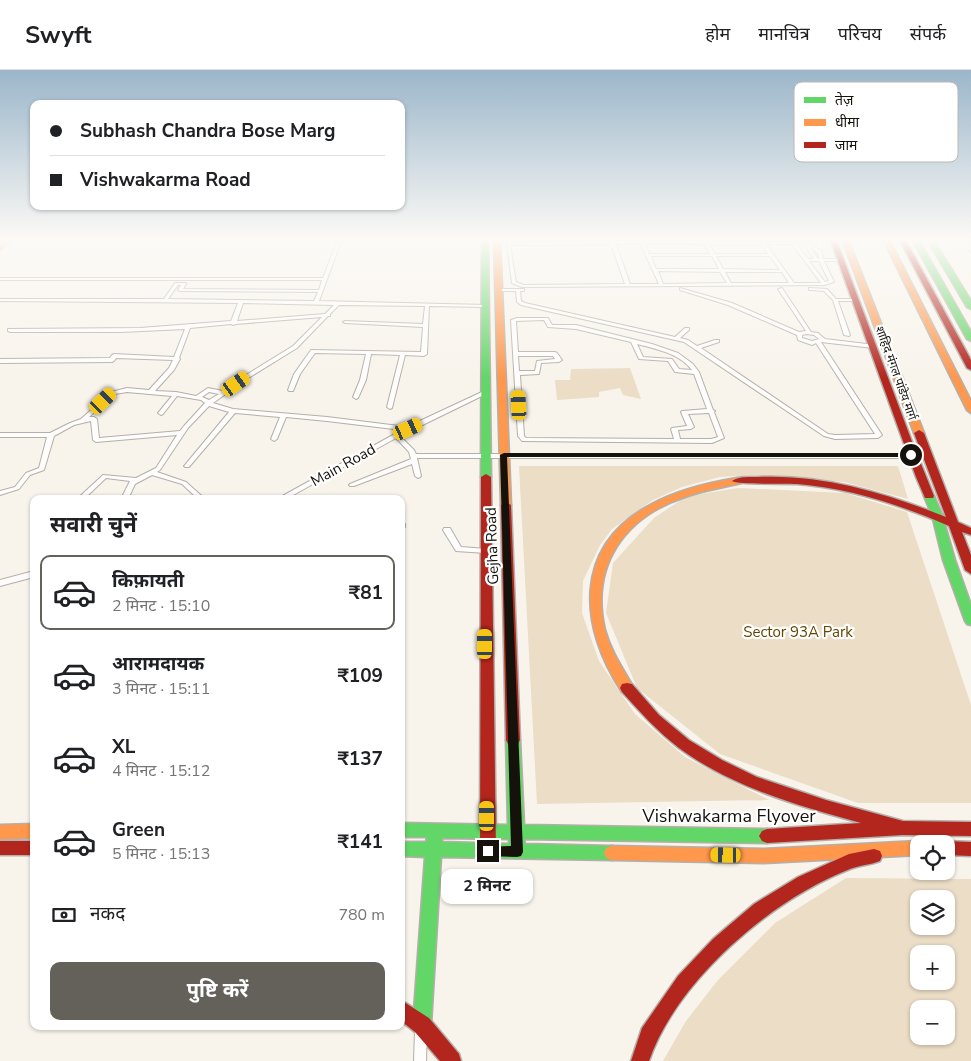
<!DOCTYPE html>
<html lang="hi">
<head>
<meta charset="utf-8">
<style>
  body { margin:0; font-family:"Nunito Sans","Noto Sans Devanagari",sans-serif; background:#f6f6f6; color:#202124; height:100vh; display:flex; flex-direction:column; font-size:19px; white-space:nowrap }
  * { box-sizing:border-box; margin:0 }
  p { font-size:16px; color:#757577 }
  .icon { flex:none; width:28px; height:28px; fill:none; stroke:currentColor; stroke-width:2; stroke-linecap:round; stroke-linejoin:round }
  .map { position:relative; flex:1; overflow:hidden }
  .details { position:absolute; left:30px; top:425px; width:375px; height:535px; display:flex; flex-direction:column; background:#fff; border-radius:10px; box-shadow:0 1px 4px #0004 }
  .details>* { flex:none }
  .hud { position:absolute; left:30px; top:30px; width:375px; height:110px; border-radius:10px; box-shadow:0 1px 4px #0004; display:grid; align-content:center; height:110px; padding:0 20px; background:#fff }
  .buttons { position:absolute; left:910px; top:765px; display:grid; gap:10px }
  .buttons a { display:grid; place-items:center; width:45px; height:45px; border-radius:10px; background:#fff; box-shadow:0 1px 4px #0004; font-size:25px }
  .end { position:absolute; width:22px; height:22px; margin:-11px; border:6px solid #15120c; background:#fff; box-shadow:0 0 0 2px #fff }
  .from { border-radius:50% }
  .bubble { position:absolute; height:35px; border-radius:10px; background:#fff; box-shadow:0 1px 4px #0004; font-size:16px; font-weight:700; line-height:35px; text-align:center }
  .car { position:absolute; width:15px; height:30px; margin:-15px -8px; border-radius:6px; box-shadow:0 0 4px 1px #0007; background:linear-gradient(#f5c518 24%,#345 0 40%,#f5c518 0 76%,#345 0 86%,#f5c518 0) }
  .hud b { display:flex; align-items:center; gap:18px; height:48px; font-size:19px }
  .hud b+b { border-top:1px solid #e0e0e0 }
  .hud i { width:12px; height:12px; background:#202124 }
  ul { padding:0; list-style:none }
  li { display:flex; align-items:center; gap:15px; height:75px; margin:0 10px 8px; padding:0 10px; border:2px solid transparent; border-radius:10px }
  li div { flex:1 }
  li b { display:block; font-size:19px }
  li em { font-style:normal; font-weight:700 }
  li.current { border-color:#64615a }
  li>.icon { width:45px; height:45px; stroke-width:1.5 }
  h2 { padding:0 20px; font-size:22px; line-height:60px }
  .pay { display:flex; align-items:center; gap:12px; height:55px; padding:0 20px; font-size:19px }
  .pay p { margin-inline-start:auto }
  .primary-button { display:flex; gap:10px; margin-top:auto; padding:10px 20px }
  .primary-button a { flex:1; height:58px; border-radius:10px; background:#64615a; color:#fff; font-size:20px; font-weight:700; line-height:58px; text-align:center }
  header { display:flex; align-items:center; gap:30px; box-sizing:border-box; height:70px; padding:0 25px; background:#fff; border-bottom:1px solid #e0e0e0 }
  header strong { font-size:24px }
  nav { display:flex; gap:28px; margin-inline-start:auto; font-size:18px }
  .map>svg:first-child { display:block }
</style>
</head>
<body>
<header>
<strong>Swyft</strong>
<nav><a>होम</a><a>मानचित्र</a><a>परिचय</a><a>संपर्क</a></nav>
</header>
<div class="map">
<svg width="971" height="991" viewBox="0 0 971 991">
  <rect width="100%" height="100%" fill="#f8f4ec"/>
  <!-- green -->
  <path fill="#ebddc6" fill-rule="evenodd" d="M630 298 641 329 623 325 620 318 599 322V327L557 330 555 310H570L571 299Z
    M519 396H898L908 429 844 412 754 405 720 407 682 417 653 430 612 459 600 475 583 511 582 543 599 591 635 644 685 687 769 730 537 734Z
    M738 418 845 423 907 442 971 635V733H858L720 684 637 618 606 543 613 493 654 448 687 426Z
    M846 808 971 809V991H663L686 951 718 910 775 853ZM919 829H946V856H919ZM919 884H946V911H919ZM919 939H946V966H919Z"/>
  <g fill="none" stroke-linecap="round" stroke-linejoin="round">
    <!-- stream -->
    <path stroke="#c8b89c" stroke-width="1" d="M961 169 971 184"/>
    <!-- street casing -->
    <g stroke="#b3afa9" stroke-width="2">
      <path id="street" d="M338 169H342L319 231 486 235 488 236 486 237 429 236 427 284 424 286 405 285 392 338 390 339 387 337 400 285 371 284 366 310 358 328 356 329 353 327 360 310 366 284 315 283 300 304 293 321H289L288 320 294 304 311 280 421 282 423 257 345 253 343 252 345 251 423 254 425 236 339 235 330 244V246H328L297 278 250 307 213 333 233 339 327 347 407 357 484 321H488V323L400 366 414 380 416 384H927L930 386 927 388H417L421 406 420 407 418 408 415 406 412 394 354 416H350L349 415 350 414 411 389 409 382 396 368 286 429H277L402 360 327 351 286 347 277 369 274 371 271 369 280 347 235 343 189 397H185L184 396 185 395 229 342 209 336 188 358 160 400 157 402 186 412 205 429H198L182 414 152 405 135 414 128 429H121L130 411 106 408 84 429H77L103 405 136 408 156 398 177 365 96 372 93 370 91 351 74 355 54 366 44 400 30 405 19 419 0 425V421L15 417 26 403 39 398 47 367H0V363H50L70 353 81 349 111 322 127 318 149 320 169 298 173 290 116 288 114 291 112 292 0 293V289L110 288 112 285 114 284 174 287 185 259 121 262H10L8 261V259L140 258 231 251 238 233 0 231V229H164L175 213H186V214L183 219 319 220 322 210H0V208H323ZM178 215H181L178 220 180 221 318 222 314 231 168 229ZM243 233 334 235 325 244 237 251ZM322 247 293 276 246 305 223 321 208 318 196 326 176 322 155 321 174 300 180 289 179 288 190 258 231 254 233 255 236 254ZM127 322 172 326 158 343 161 345 163 344 177 326 201 330 205 333 184 356 180 361 99 368 97 349 94 347H89L115 324ZM209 322 219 324 209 330 202 327Z
        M613 171 802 172 804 171 822 181 823 189H839L841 190 839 191H824L834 212 824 215 522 217 512 213 507 173ZM640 173 659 214H630L616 174ZM645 173 705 174 710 184H649ZM611 174 625 214 523 215 516 212 510 175ZM709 174H761L768 184H715ZM766 174H792L821 213H794ZM797 174H804L814 189H808ZM810 177 818 183 819 189H818ZM651 186H712L719 199H656ZM716 186H770L780 200 723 199ZM809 191H819L829 211 825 212ZM658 201 720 202 727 213 663 214ZM725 202H782L789 213H731Z
        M680 218 732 233 799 262 806 261 778 219 782 218 811 262 818 263 825 269 875 275V277L873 278 821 272 882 365 878 368 835 369 824 366 684 272 521 235 517 232 516 221H498L496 220 498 219H524V221H520L521 231 525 233 675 267 685 258H689V260L680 268 688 270 697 276 715 270H719V272L701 278 828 364 835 365 875 364 816 273 812 275 798 270 797 265 728 235 680 220ZM806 264 814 265 819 269 812 271 802 268V265Z
        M809 218 827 219 836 229H857V231H838L850 265 849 266 844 265 833 230 824 221 811 220H809Z
        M517 248H548L552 255H576L652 274 678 283 693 294 699 302 713 340 715 341 714 342 724 368 712 373 522 371 518 366 511 250ZM544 250 548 257 576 259 631 272 639 289 668 291 675 302 694 304 707 339 682 341 681 342 687 356 672 358 671 359 674 369 526 368 524 366 520 305 539 304 541 293 559 292 562 290 557 283 555 282H518L516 251ZM637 274C656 279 679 283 692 300L679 299 672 289 643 287ZM518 286H553L555 289 537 291 535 301H519ZM709 343 718 367 711 369H680L678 360 691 359 694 357 688 344Z
        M401 452 405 454V457L401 459Z
        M444 458H450L461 477 486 479 490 481 486 483 456 481 443 460Z
        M34 501V507L0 516V510Z
        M421 954 425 956 427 960 426 991H414L415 960 417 956Z"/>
    </g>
    <!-- fast casing -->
    <g stroke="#b3afa9" stroke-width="3">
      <path id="fast" d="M482 169H488L491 407 486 410 481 407Z
        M912 169H918L971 262V271L967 269Z
        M927 169H933L971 231V239L967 237Z
        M929 423 934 426 942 445 955 490 971 535V555L967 554 965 551 943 490 932 445 924 426Z
        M513 664 518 666 520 670 524 755 767 759 772 761 775 766 772 771 767 773 524 769 525 774 612 776 618 778 620 783 618 788 612 790 441 787 431 955 429 962 422 964 415 962 413 955 425 787 401 786V772H426L427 767H401V753L508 755 506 670 508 666ZM442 768 509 769V774L442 772Z"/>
    </g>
    <!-- slow casing -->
    <g stroke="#b3afa9" stroke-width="3">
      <path id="slow" d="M6 169H13L0 180V175Z
        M494 169H500L511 435 506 438 501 435Z
        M842 169H848L924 363 922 365H916L914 363Z
        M883 169H889L971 331V343L967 340Z
        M737 408 742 411 741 413C722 418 703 420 685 427 624 447 590 496 605 560 611 582 623 599 634 618L632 622 627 623 622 622C579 557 572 477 650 435 677 420 707 413 737 408Z
        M34 754V768L0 769V755Z
        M919 771 925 774H919V785L764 793 612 790 606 788 604 783 606 778 612 776 764 779Z"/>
    </g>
    <!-- jam casing -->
    <g stroke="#b3afa9" stroke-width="3">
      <path id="jam" d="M830 169H836L911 369 934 426 933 428H925L916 407Z
        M899 169H905L971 290V300L967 298Z
        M919 360 924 363 958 452 971 458V465L962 462 971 485V504L965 500 949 456C901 435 849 418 797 414 785 413 737 415 732 411 738 406 750 407 758 407 823 404 886 423 946 447L914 363Z
        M486 404 491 407 496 781 494 786 488 788 482 786 480 781 481 407Z
        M506 432 511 435 520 670 518 674 513 676 508 674 506 670 501 435Z
        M627 613 632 614 659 645 689 670 722 690 757 707 826 730 903 751 971 752V766L903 765 767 773 762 771 759 766 762 761 767 759 861 753C798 736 732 717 679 678 657 661 640 642 622 622L620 618 622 614Z
        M0 771H34V785H0Z
        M946 771 971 772V786L946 785V774H940Z
        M874 779 880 781 882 786 880 791C870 795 860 795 850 799 772 829 677 910 649 991H631L642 958 678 906 713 869 754 834 798 807 849 784Z
        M401 930 429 948 459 984 461 991H440L415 962 401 951Z"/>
    </g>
    <!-- street -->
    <use href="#street" fill="#fefdfc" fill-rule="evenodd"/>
    <!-- fast -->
    <use href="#fast" fill="#63d668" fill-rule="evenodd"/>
    <!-- slow -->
    <use href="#slow" fill="#ff974d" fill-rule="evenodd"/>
    <!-- jam -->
    <use href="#jam" fill="#b3261e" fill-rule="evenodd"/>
  </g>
  <!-- sky -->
  <linearGradient id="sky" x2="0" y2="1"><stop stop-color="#9bb6ca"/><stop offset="0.55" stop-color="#fcfaf6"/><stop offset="1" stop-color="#fcfaf6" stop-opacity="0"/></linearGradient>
  <rect width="971" height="308" fill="url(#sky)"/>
  <!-- route -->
  <path fill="#15120c" d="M504 383H911L914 385 911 387H507L523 782 521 786 517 787 488 786 483 785 482 781 483 777 511 776 500 385Z"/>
  <g text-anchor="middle" stroke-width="4.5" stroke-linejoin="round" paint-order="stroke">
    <!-- far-street labels -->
    <g font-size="12" fill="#15120c" stroke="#fff">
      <text transform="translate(896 303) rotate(70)" y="4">शाहिद मंगल पांडेय मार्ग</text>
    </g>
    <!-- street labels -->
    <g font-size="15" fill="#15120c" stroke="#fff">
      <text transform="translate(343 395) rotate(-29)" y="5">Main Road</text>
      <text transform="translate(492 476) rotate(-92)" y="5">Gejha Road</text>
    </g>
    <!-- park labels -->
    <g font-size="15" fill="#644500" stroke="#fff">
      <text x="798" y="567">Sector 93A Park</text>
    </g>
    <!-- near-street labels -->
    <g font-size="18" fill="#15120c" stroke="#fff">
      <text x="729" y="752">Vishwakarma Flyover</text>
    </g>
  </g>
  <!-- legend -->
  <rect x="794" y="12" width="164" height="80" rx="8" fill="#fff" stroke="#b9b8b6" stroke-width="1"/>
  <rect x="804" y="27" width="22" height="6" fill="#63d668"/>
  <rect x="804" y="49" width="22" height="7" fill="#ff974d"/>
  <rect x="804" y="72" width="22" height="6" fill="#b3261e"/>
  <g font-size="14" fill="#15120c">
    <text x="835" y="35">तेज़</text>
    <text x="835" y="57">धीमा</text>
    <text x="835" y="80">जाम</text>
  </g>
</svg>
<div class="buttons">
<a><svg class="icon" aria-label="locate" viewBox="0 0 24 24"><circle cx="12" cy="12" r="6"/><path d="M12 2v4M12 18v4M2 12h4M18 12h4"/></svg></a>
<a><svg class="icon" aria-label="layers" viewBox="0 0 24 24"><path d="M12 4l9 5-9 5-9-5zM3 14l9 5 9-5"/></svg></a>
<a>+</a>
<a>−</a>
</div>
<i class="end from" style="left:911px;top:385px"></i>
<i class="end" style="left:488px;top:781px"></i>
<div class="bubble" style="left:441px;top:799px;width:92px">2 मिनट</div>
<i class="car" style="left:236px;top:314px;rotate:55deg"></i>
<i class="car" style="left:103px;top:331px;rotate:46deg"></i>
<i class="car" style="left:519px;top:335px;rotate:357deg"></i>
<i class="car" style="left:408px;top:359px;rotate:66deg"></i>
<i class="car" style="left:485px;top:574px;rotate:0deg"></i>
<i class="car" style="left:487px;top:746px;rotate:0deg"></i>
<i class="car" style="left:726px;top:785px;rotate:271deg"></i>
<div class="hud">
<b><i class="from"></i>Subhash Chandra Bose Marg</b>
<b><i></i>Vishwakarma Road</b>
</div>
<section class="details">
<h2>सवारी चुनें</h2>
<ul>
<li class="current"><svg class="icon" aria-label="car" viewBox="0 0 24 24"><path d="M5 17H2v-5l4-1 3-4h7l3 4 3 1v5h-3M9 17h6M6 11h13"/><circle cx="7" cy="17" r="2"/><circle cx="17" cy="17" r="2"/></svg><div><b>किफ़ायती</b><p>2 मिनट · 15:10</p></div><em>₹81</em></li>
<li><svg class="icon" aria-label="car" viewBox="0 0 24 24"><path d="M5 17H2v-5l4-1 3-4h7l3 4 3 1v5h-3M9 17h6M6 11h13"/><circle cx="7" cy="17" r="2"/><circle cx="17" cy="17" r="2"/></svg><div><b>आरामदायक</b><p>3 मिनट · 15:11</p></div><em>₹109</em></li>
<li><svg class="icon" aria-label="car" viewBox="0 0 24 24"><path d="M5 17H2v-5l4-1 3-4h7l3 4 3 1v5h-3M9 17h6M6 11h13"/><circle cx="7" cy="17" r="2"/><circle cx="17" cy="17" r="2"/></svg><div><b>XL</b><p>4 मिनट · 15:12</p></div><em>₹137</em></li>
<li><svg class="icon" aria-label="car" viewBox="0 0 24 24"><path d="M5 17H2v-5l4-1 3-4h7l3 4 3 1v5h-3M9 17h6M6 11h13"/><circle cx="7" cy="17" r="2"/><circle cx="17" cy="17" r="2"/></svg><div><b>Green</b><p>5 मिनट · 15:13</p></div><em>₹141</em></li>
</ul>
<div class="pay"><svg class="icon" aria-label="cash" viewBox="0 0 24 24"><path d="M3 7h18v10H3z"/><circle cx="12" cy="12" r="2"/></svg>नकद<p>780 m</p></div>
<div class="primary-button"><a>पुष्टि करें</a></div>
</section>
</div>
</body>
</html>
